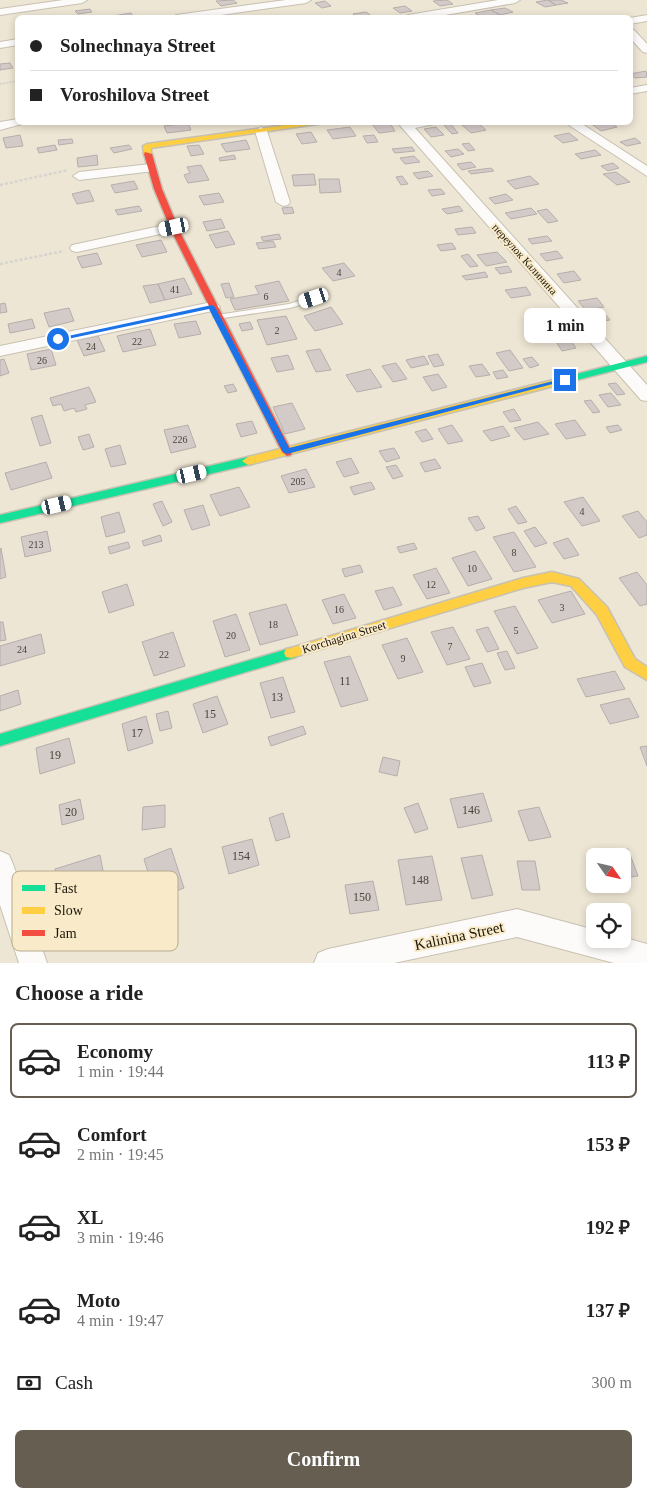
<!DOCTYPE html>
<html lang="en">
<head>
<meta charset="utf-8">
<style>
  body { margin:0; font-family:Georgia,serif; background:#f6f6f6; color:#222; height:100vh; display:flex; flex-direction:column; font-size:19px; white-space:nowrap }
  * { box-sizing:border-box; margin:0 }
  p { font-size:16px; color:#767676 }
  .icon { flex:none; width:28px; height:28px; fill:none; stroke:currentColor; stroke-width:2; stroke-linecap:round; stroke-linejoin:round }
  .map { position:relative; height:963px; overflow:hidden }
  .sheet { display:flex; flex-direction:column; background:#fff; flex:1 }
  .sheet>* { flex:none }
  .banner { position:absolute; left:15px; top:15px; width:618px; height:110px; border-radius:8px; box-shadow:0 2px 8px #0003; display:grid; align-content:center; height:110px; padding:0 15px; background:#fff }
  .needle { width:32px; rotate:124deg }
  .buttons { position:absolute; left:586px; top:848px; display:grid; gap:10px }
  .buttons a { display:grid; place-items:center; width:45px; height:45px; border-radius:8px; background:#fff; box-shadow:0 2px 8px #0003; font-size:25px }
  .end { position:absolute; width:22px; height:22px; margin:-11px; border:6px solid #1a73e8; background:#fff; box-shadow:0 0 0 2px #fff }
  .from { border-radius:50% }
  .bubble { position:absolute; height:35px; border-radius:8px; background:#fff; box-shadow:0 2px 8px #0003; font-size:16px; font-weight:600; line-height:35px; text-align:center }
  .car { position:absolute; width:15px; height:30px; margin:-15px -8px; border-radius:6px; box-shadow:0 0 4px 1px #0007; background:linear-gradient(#fff 24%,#345 0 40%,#fff 0 76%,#345 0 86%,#fff 0) }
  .banner b { display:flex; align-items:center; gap:18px; height:48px; font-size:19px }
  .banner b+b { border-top:1px solid #e0e0e0 }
  .banner i { width:12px; height:12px; background:#222 }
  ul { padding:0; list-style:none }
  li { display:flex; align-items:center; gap:15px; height:75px; margin:0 10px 8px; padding:0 5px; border:2px solid transparent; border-radius:8px }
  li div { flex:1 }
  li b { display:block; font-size:19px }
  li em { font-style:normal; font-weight:600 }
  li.on { border-color:#665f51 }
  li>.icon { width:45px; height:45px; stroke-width:1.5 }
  h2 { padding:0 15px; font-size:22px; line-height:60px }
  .pay { display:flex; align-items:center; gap:12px; height:55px; padding:0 15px; font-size:19px }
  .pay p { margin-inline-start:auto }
  .action { display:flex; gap:10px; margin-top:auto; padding:10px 15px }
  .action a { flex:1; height:58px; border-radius:8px; background:#665f51; color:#fff; font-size:20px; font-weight:600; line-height:58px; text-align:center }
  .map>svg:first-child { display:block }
</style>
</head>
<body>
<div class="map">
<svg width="647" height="963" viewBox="0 0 647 963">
  <rect width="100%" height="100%" fill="#eee6d4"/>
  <!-- building -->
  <path fill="#d3cbc8" stroke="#b6aeac" d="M233 0 237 3 221 6 216 1Z
    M447 0 453 4 440 6 433 1Z
    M548 0H561L568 3 556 5Z
    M548 0 556 5 545 7 536 2Z
    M325 1 331 6 322 8 315 3Z
    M405 6 412 11 400 13 393 8Z
    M505 8 513 12 500 15 491 10Z
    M90 9 92 12 78 14 75 11Z
    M491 10 500 15 483 18 475 13Z
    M366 12 373 17 357 18 353 14Z
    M131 13 134 17 113 16Z
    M10 63 13 68 0 70V64Z
    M646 71 647 77 635 78 630 74Z
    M389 122 395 131 379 133 372 124Z
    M477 122 486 130 471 133 461 124Z
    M589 122H611L617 127 601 131Z
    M188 123 191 130 167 133 164 126Z
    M450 123 458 133 452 134 443 124Z
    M350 127 356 136 333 139 327 130Z
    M436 127 444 135 431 137 424 129Z
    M311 132 317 142 302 144 296 134Z
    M569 133 578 140 563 143 554 136Z
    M20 135 23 146 6 148 3 138Z
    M374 135 378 142 367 143 363 136Z
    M635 138 641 143 627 146 620 142Z
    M72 139 73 143 59 145 58 140Z
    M246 140 250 149 226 152 221 144Z
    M469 143 475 150 468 151 462 144Z
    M55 145 57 150 39 153 37 148Z
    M129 145 132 149 114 153 110 148Z
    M199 145 204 154 191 156 187 146Z
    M412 147 415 151 395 153 392 149Z
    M458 149 464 154 451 157 445 151Z
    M595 150 601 155 581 159 575 154Z
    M97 155 98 165 78 167 77 158Z
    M234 155 236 159 220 161 219 158Z
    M414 156 420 162 405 164 400 158Z
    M471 162 476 167 462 170 457 164Z
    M613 163 619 168 608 171 601 166Z
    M201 165 209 180 188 183 184 175 190 173 187 167Z
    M491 168 494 171 471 174 468 171Z
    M428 171 433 176 418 179 413 173Z
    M616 172 630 182 617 185 603 174Z
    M314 174 316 185 294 186 292 175Z
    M402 176 408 184 401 185 396 177Z
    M530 176 539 184 515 189 507 181Z
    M319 179H339L341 192 320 193Z
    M134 181 138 189 115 193 111 185Z
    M441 189 445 194 432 196 428 190Z
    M89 190 94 201 77 204 72 194Z
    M219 193 224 202 204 205 199 196Z
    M506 194 513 200 495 204 489 198Z
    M139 206 142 211 118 215 115 210Z
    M459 206 463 211 447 214 442 209Z
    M292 207 294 213 284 214 282 208Z
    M531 208 537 214 511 219 505 213Z
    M547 209 558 221 548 223 537 211Z
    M221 219 225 228 207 231 203 222Z
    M472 227 476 233 458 235 455 229Z
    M228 231 235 244 216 248 209 235Z
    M279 234 281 239 263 241 261 237Z
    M547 236 552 241 532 244 528 239Z
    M161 240 167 252 142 257 136 245Z
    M273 241 276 247 259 249 256 243Z
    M452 243 456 249 441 251 437 245Z
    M557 251 563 258 546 261 540 254Z
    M497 252 507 262 486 266 477 255Z
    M97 253 102 264 82 268 77 257Z
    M468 254 478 266 470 267 461 256Z
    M344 263 355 276 333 281 322 268Z
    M508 266 512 272 500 274 495 268Z
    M574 271 581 280 564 283 557 274Z
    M485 272 488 277 466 280 462 276Z
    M184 278 192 294 165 300 158 284Z
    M279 281 289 301 235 310 230 299 259 294 255 286Z
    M229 283 234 297 226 298 221 284Z
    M158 284 165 300 150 303 143 286Z
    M526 287 531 295 511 298 505 290Z
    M597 298 604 307 586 310 578 301Z
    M5 303 7 312 0 313V304Z
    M331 307 343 324 315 331 304 316Z
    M69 308 74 321 49 327 44 313Z
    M603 312 610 320 595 322 589 315Z
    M286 316 297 339 267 345 257 320Z
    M32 319 35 328 10 333 8 324Z
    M196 321 201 334 179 338 174 324Z
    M250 322 253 329 242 331 239 324Z
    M150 329 156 345 123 352 117 336Z
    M98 336 105 351 84 356 77 340Z
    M569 338 576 348 562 351 555 340Z
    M51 349 56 365 31 370 27 354Z
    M320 349 331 370 316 372 306 351Z
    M510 350 523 368 509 371 496 353Z
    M438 354 444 365 434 367 428 356Z
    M288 355 294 369 277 372 271 358Z
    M424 356 429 364 411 368 406 360Z
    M532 357 539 365 530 368 523 359Z
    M4 359 9 373 0 376V360Z
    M396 363 407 379 393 382 382 366Z
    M482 364 490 375 476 377 469 366Z
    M370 369 382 387 357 392 346 375Z
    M503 370 508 377 497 379 493 372Z
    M438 374 447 387 432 391 423 377Z
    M616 383 625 394 617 395 608 384Z
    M233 384 237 391 228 393 224 386Z
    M89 387 96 402 85 405 87 409 76 412 74 408 64 411 61 404 53 406 50 398Z
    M611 393 621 405 608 407 599 395Z
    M591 400 600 412 593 413 584 401Z
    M292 403 305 429 285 434 273 407Z
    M514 409 521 420 510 422 503 412Z
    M42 415 51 443 40 446 31 418Z
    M575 420 586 435 566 439 555 424Z
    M252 421 257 433 241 437 236 424Z
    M538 422 549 434 524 440 514 428Z
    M188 425 196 447 171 453 164 430Z
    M452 425 463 441 448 444 438 429Z
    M618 425 622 430 610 433 606 427Z
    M503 426 510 436 491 441 483 431Z
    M426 429 433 439 422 442 415 432Z
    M89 434 94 447 83 450 78 437Z
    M120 445 126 464 111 467 105 449Z
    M394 448 400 458 386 462 379 451Z
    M351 458 359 473 344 477 336 462Z
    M435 459 441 468 425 472 420 463Z
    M46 462 52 478 11 490 5 473Z
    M396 465 403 476 393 479 386 467Z
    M306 469 315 487 289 493 281 476Z
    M371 482 375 489 354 495 350 487Z
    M239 487 250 507 220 516 210 495Z
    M583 497 600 521 582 526 564 502Z
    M162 501 172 522 163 526 153 504Z
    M203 505 210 525 192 530 184 510Z
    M516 506 527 522 518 524 508 509Z
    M638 511 647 522V535L639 538 622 516Z
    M119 512 125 532 106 537 101 517Z
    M478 516 485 528 476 531 468 518Z
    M535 527 547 543 535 547 524 531Z
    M47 531 51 551 25 557 21 537Z
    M514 532 536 567 514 572 493 537Z
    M160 535 162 541 144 546 142 541Z
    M568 538 579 555 564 559 553 543Z
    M128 542 130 548 110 554 108 547Z
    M414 543 417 549 400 553 397 547Z
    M1 548 6 577 0 579V549Z
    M475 551 492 579 468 586 452 558Z
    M360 565 363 572 345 577 342 569Z
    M436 568 450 593 427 599 413 575Z
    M637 572 647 585V604L640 606 619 578Z
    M127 584 134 605 109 613 102 592Z
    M393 587 402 605 384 610 375 591Z
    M571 591 585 614 552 623 538 600Z
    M344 594 356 618 333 624 322 600Z
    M286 604 298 635 260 645 249 613Z
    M515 606 538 648 517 654 494 611Z
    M236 614 250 650 225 657 213 621Z
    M0 622H3L6 640 0 641Z
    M453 627 470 659 447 665 431 632Z
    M488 627 499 649 487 652 476 630Z
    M173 632 185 666 154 676 142 642Z
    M41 634 45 653 0 666V646Z
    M407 638 423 672 398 679 382 645Z
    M507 651 515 668 505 670 497 653Z
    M350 656 368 700 341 707 324 662Z
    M482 663 491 683 474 687 465 667Z
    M615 671 625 689 586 697 577 679Z
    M283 677 295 712 271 718 260 683Z
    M18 690 21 704 0 711V696Z
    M217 696 228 724 203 733 193 704Z
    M629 698 639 717 610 724 600 705Z
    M168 711 172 728 160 731 156 714Z
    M146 716 153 743 128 751 122 724Z
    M303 726 306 734 271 746 268 737Z
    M69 738 75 763 40 774 36 748Z
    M647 746V766L640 747Z
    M383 757 400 761 397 776 379 772Z
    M483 793 492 821 458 828 450 799Z
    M80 799 84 819 62 825 59 805Z
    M418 803 428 829 415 833 404 808Z
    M165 805V827L142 830 143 807Z
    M539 807 551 837 529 841 518 811Z
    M283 813 290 837 276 841 269 818Z
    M252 839 259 865 229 874 222 847Z
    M171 848 184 888 156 899 144 859Z
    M628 849 638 876 622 878V856H606L604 852Z
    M100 855 104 876 59 891 55 869Z
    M482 855 493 895 472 899 461 858Z
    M432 856 442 900 406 905 398 860Z
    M517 861H535L540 890H522Z
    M373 881 379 910 350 914 345 885Z"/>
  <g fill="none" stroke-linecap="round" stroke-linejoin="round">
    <!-- lane casing -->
    <g stroke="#c7c1b2" stroke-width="2">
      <path id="lane" d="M314 296H317V300L290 308 217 319 213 317 217 315 289 304Z"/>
    </g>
    <!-- street casing -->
    <g stroke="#c7c1b2" stroke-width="2">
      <path id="street" d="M63 0H87L82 3 0 15V9Z
        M286 0H311L306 3 200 18H172L176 15Z
        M498 0H520L515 3 428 18H404L408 15Z
        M647 15V21L630 24V18Z
        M630 29 634 30 647 44V53L643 52 630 38Z
        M18 39V45L0 48V42Z
        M647 85V91L630 94V88Z
        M18 119V122H24L22 124 0 130V122Z
        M397 122H436L434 124 415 128 647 385V401L641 400Z
        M564 122H579L647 166V176Z
        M261 127 267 131 290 202 288 205 283 206 276 202 255 131Z
        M150 164 156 168 154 171 79 180 73 176 79 172Z
        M174 223 181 227 179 230 77 252 72 251 70 248 72 245 77 244Z
        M212 302 217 304 220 307 217 310 0 356V346Z
        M0 851 9 855 13 864 47 963H19L0 905Z
        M517 909 595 930V939L622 937 647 944V963H614L517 937 394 963H314L318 953 328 949Z"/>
    </g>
    <!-- fast casing -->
    <g stroke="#c7c1b2" stroke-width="3">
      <path id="fast" d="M647 356V362L573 381 568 378 569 376Z
        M248 457 252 458 254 461 252 464 0 523V515Z
        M291 648 296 649 298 653 296 657 0 746V734Z"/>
    </g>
    <!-- slow casing -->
    <g stroke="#c7c1b2" stroke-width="3">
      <path id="slow" d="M308 122H331L151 148V156L144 154 143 146 147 144Z
        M573 375 577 376 578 378 577 380 248 465 242 461 248 457Z
        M552 572 579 579 607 607 635 659 647 667V680L625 667 597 615 571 586 552 582 523 588 291 658 286 657 284 653 286 649 291 648 523 578Z"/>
    </g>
    <!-- jam casing -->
    <g stroke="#c7c1b2" stroke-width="3">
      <path id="jam" d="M145 152 152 154 162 189 180 232 292 452 291 455 287 456 282 452 172 232 154 189 144 154Z"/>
    </g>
    <!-- path-far1 -->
    <path stroke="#d6d4cf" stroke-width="2" stroke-dasharray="2 1" stroke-linecap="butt" d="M0 84 18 81"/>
    <!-- path -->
    <path stroke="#d6d4cf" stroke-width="2.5" stroke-dasharray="3 2" stroke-linecap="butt" d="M0 185 68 170
      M0 264 64 251"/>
    <!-- lane -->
    <use href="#lane" fill="#fcfbf9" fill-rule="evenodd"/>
    <!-- street -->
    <use href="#street" fill="#fcfbf9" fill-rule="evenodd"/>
    <!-- fast -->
    <use href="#fast" fill="#16e098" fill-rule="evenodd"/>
    <!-- slow -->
    <use href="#slow" fill="#ffcf43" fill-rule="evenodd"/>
    <!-- jam -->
    <use href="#jam" fill="#f24e42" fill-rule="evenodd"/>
  </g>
  <!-- route -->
  <path fill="#1a73e8" d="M212 305 215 307 289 448 565 378 568 380 287 454 283 452 209 309 58 341 54 339Z"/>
  <g text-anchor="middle" stroke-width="4" stroke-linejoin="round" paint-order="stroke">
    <!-- number labels -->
    <g font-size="10" fill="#4a443a">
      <text x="339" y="276">4</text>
      <text x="175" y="293">41</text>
      <text x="266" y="300">6</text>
      <text x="277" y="334">2</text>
      <text x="137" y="345">22</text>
      <text x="91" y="350">24</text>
      <text x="42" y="364">26</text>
      <text x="180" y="443">226</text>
      <text x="298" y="485">205</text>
      <text x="582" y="515">4</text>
      <text x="36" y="548">213</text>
      <text x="514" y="556">8</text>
      <text x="472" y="572">10</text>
      <text x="431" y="588">12</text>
      <text x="562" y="611">3</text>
      <text x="339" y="613">16</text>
      <text x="273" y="628">18</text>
      <text x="516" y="634">5</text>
      <text x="231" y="639">20</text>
      <text x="450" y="650">7</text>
      <text x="22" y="653">24</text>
      <text x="164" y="658">22</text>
      <text x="403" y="662">9</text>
    </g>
    <!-- far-street labels -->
    <g font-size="11" fill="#1c170b" stroke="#f9eac9">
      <text transform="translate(525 259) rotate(48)" y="4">переулок Калинина</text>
    </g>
    <!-- street labels -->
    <g font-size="12" fill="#1c170b" stroke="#f9eac9">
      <text transform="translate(344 637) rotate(-17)" y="4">Korchagina Street</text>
    </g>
    <!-- near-number labels -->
    <g font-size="12" fill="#4a443a">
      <text x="345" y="685">11</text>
      <text x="277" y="701">13</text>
      <text x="210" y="718">15</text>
      <text x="137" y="737">17</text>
      <text x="55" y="759">19</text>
      <text x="471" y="814">146</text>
      <text x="71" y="816">20</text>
      <text x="241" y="860">154</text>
      <text x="420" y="884">148</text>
      <text x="362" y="901">150</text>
    </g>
    <!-- near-street labels -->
    <g font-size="15" fill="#1c170b" stroke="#f9eac9">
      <text transform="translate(459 936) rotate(-12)" y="5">Kalinina Street</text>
    </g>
  </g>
  <!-- legend -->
  <rect x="12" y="871" width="166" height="80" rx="8" fill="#f9eac9" stroke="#b7ab90" stroke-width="1"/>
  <rect x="22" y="885" width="23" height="6" fill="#16e098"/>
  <rect x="22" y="907" width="23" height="7" fill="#ffcf43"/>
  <rect x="22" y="930" width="23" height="6" fill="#f24e42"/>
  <g font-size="14" fill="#1c170b">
    <text x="54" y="893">Fast</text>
    <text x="54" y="915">Slow</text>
    <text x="54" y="938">Jam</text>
  </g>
</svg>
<div class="buttons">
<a><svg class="needle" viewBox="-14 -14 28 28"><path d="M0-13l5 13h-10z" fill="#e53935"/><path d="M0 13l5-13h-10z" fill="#767676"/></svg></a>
<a><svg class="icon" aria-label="locate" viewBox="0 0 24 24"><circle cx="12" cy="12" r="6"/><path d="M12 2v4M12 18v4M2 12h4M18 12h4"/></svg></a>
</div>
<i class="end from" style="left:58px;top:339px"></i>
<i class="end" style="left:565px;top:380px"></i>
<div class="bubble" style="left:524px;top:308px;width:82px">1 min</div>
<i class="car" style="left:174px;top:227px;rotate:258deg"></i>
<i class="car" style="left:314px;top:298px;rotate:252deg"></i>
<i class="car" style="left:192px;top:474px;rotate:77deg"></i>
<i class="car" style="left:57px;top:505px;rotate:77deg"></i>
<div class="banner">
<b><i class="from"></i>Solnechnaya Street</b>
<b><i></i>Voroshilova Street</b>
</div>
</div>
<section class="sheet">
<h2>Choose a ride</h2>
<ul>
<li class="on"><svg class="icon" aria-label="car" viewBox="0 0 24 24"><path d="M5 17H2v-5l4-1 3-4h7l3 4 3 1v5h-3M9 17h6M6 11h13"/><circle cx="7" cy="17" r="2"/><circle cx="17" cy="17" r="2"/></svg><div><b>Economy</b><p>1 min · 19:44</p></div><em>113 ₽</em></li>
<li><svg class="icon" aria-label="car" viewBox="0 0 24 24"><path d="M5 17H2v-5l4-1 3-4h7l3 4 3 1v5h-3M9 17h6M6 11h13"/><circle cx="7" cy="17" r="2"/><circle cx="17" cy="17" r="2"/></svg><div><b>Comfort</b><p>2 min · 19:45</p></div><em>153 ₽</em></li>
<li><svg class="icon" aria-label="car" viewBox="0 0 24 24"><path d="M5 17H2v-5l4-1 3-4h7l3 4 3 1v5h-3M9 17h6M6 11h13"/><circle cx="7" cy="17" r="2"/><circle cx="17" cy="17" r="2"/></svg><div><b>XL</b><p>3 min · 19:46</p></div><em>192 ₽</em></li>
<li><svg class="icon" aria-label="car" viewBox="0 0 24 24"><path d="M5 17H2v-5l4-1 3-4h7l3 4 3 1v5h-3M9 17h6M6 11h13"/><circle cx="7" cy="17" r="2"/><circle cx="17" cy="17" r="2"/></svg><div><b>Moto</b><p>4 min · 19:47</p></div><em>137 ₽</em></li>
</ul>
<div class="pay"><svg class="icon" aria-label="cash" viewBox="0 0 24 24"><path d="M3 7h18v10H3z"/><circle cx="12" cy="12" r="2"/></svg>Cash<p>300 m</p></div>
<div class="action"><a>Confirm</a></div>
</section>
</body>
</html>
